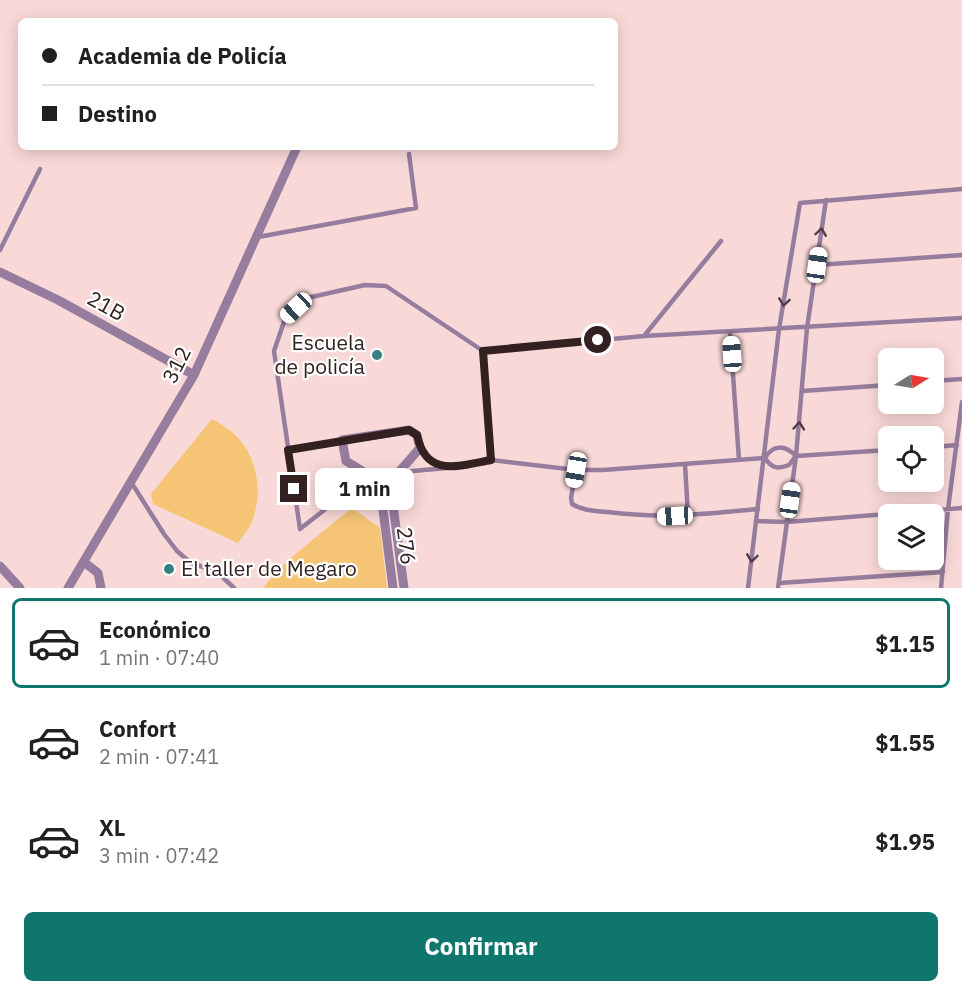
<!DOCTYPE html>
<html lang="es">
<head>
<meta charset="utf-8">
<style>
  body { margin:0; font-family:"IBM Plex Sans",sans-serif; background:#f2f2f2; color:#202124; height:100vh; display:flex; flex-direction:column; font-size:22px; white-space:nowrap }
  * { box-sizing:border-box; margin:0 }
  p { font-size:20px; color:#757577 }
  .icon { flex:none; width:33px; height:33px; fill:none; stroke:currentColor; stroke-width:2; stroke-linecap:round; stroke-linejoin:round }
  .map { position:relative; height:588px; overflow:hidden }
  .side { display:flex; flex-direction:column; background:#fff; flex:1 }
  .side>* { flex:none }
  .hud { position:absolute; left:18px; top:18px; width:600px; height:132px; border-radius:9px; box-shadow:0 3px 15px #0003; display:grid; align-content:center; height:132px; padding:0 24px; background:#fff }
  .needle { width:39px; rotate:79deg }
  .fabs { position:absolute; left:878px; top:348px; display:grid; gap:12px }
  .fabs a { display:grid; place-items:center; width:66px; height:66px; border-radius:9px; background:#fff; box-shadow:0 3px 15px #0003; font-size:30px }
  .end { position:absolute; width:27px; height:27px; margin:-14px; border:8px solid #332020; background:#fff; box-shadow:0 0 0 3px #fff }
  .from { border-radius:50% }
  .bubble { position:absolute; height:42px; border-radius:9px; background:#fff; box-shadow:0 3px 15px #0003; font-size:20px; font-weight:700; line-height:42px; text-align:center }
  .car { position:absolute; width:18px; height:36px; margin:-18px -9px; border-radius:8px; box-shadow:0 0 4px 2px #0007; background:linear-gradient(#fff 24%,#345 0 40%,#fff 0 76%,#345 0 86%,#fff 0) }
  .hud b { display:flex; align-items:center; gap:21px; height:57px; font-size:22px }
  .hud b+b { border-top:2px solid #e0e0e0 }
  .hud i { width:15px; height:15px; background:#202124 }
  ul { padding:10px 0 0; list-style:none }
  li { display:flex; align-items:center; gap:18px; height:90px; margin:0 12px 9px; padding:0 12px; border:3px solid transparent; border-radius:9px }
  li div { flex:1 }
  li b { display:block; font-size:22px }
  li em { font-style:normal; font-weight:700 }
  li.selected { border-color:#0f766e }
  li>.icon { width:54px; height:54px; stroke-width:1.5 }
  .button { display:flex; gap:12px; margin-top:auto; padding:12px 24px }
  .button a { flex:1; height:69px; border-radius:9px; background:#0f766e; color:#fff; font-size:24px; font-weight:700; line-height:69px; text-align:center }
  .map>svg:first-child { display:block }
</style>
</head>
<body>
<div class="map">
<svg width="962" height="588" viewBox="0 0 962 588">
  <rect width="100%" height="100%" fill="#f9d9d8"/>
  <!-- green -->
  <path fill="#f5c575" d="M212 419C219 423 226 427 232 432 257 453 263 489 253 519 250 528 243 536 238 543L153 504 151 494Z
    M352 508 380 528 387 588H264C272 570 334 523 352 508Z"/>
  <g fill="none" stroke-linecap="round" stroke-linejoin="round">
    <!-- lane -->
    <path stroke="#967c9d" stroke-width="4.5" d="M258 237 416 208 409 154
      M0 250 40 169
      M817 265 962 255
      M730 332 739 460
      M644 336 721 241
      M483 351 491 460
      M933 381 962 379
      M802 391 888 385
      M933 447 957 445
      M420 448 427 459 446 467
      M288 450 341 440
      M795 457 789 465C778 469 772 469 765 458 773 444 785 445 796 456L888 450
      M685 464 688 515
      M576 470 571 498 572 504C583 511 596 511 608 512 661 519 706 514 758 509
      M401 472 447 468 491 460 576 470H603L765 458
      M369 475 300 529 274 351 285 319 307 298 365 285 386 286 483 351 644 336 962 318
      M131 482 164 534 177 551 191 563 216 571 234 588
      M757 521 787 522 962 508
      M779 583 943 572
      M748 588 779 329 800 203 962 189
      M778 588 796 456 807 328 826 200
      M941 588 948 509 962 402"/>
    <!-- street -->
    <path stroke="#967c9d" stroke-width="9" d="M0 272 58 300 194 375
      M409 430 417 435 420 448 398 473 369 475 346 461 342 440Z
      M398 473 393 505 404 588
      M369 475 382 502 393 588
      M84 562 98 573 101 588
      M0 566 20 588
      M68 588 194 375 297 147"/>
  </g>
  <!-- one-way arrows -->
  <defs><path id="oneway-chevron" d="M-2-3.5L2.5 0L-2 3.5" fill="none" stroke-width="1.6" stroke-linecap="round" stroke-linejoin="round" transform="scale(1.5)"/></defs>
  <g stroke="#513c46">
    <use href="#oneway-chevron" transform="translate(821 232) rotate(-82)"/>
    <use href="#oneway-chevron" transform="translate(784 302) rotate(99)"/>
    <use href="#oneway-chevron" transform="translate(799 426) rotate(-85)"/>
    <use href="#oneway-chevron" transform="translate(752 558) rotate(98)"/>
  </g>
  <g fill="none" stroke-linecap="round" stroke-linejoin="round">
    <!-- route -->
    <path stroke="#332020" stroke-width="8" d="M294 489 288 450 409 430 417 435C426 478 458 466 491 460L483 351 598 340"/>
  </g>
  <!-- markers -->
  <g fill="#367f82" stroke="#fff" stroke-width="2">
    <circle cx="377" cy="355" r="6"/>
    <circle cx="169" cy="569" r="6"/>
  </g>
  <g text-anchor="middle" stroke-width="4.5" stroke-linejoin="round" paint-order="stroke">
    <!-- street labels -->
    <g font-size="21" fill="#332020" stroke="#fff">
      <text transform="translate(106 306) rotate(29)" y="7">21B</text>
      <text transform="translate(177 365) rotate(-63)" y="7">312</text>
      <text transform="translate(406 546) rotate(83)" y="7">276</text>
    </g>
    <!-- poi labels -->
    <g font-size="21" fill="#332020" stroke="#fff" text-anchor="end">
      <text x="365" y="350">Escuela<tspan x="365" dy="24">de policía</tspan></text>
      <text x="181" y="576" text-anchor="start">El taller de Megaro</text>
    </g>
  </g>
</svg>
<div class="fabs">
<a><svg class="needle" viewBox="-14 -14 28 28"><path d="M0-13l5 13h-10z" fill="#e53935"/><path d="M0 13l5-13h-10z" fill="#757577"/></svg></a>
<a><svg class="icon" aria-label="locate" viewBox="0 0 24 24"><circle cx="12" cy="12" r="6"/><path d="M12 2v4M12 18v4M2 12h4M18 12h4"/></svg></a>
<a><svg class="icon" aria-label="layers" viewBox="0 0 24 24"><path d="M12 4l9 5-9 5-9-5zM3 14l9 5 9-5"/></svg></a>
</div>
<i class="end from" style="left:598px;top:340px"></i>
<i class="end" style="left:294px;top:489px"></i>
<div class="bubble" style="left:315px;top:468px;width:99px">1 min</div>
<i class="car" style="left:817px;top:265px;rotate:8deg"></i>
<i class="car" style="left:296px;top:308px;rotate:227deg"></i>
<i class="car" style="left:732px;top:354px;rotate:356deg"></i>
<i class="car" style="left:576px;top:470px;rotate:190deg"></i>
<i class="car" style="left:790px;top:500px;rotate:8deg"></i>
<i class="car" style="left:675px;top:516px;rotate:267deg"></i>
<div class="hud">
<b><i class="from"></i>Academia de Policía</b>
<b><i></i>Destino</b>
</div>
</div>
<section class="side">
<ul>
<li class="selected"><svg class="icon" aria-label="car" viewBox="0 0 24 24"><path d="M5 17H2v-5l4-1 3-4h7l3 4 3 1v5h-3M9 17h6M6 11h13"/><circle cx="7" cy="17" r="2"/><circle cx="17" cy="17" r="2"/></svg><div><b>Económico</b><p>1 min · 07:40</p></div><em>$1.15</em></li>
<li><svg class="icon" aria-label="car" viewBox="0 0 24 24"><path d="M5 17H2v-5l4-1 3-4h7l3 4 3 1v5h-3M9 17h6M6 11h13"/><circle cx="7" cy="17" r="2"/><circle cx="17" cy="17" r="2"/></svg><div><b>Confort</b><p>2 min · 07:41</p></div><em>$1.55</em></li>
<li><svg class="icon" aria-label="car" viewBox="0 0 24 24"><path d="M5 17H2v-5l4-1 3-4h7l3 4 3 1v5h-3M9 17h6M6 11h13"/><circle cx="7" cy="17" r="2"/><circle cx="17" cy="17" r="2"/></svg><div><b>XL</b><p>3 min · 07:42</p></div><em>$1.95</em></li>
</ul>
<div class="button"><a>Confirmar</a></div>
</section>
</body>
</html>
